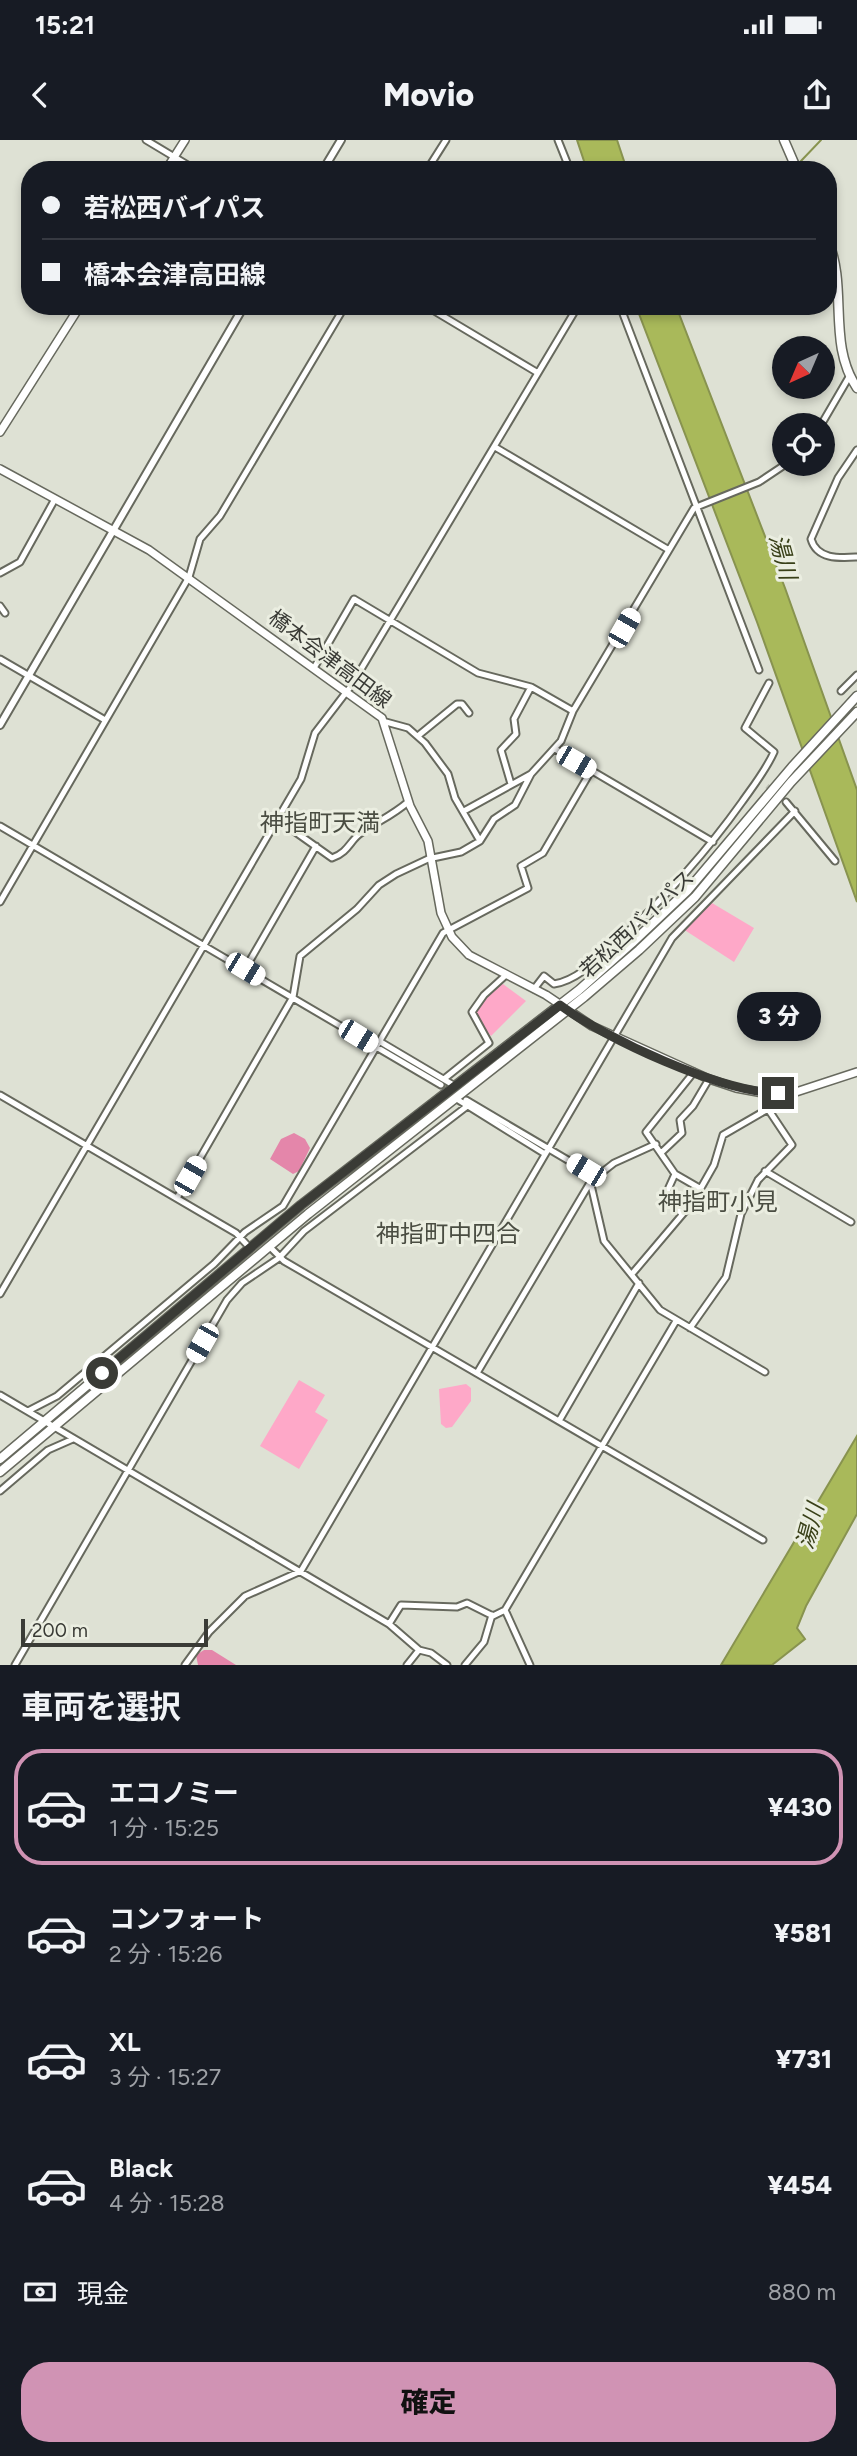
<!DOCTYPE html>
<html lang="ja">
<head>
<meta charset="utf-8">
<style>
  body { margin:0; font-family:Figtree,"Noto Sans JP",sans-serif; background:#20242c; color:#f1f3f6; height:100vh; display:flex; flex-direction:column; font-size:26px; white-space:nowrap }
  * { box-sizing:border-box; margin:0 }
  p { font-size:23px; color:#9ea1a6 }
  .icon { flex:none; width:38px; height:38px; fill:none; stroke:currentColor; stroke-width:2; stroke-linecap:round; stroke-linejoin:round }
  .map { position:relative; height:1525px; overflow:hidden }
  .side { display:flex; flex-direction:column; background:#171b24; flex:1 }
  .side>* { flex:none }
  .guide { position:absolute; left:21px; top:21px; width:816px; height:154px; border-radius:28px; box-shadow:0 4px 10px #0003; display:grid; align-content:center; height:154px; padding:0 21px; background:#171b24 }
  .needle { width:46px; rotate:224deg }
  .buttons { position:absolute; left:772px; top:196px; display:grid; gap:14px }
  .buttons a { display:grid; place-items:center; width:63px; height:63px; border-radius:50%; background:#171b24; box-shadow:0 4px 10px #0003; font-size:35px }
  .scale { position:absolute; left:21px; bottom:18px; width:187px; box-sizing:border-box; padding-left:7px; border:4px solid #3a3b36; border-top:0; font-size:19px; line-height:24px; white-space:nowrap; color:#3a3b36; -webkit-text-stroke:5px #ebeee1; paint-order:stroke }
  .end { position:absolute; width:32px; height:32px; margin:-16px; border:9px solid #3a3b36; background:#fff; box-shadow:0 0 0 4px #fff }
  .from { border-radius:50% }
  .bubble { position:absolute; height:49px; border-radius:24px; background:#171b24; box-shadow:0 4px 10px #0003; font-size:23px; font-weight:800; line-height:49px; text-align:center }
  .car { position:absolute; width:21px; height:42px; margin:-21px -10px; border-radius:9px; box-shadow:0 0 5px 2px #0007; background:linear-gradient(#fff 24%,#345 0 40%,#fff 0 76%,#345 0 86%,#fff 0) }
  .guide b { display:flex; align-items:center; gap:24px; height:66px; font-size:26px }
  .guide b+b { border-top:2px solid #363941 }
  .guide i { width:18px; height:18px; background:#f1f3f6 }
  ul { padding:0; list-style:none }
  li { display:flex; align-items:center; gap:21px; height:116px; margin:0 14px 10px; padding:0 7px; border:4px solid transparent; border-radius:28px }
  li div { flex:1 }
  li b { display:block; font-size:26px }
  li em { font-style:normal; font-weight:800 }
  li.current { border-color:#d093b4 }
  li>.icon { width:63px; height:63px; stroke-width:1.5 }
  h2 { padding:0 21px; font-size:32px; line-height:84px }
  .pay { display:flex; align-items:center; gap:18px; height:77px; padding:0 21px; font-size:26px }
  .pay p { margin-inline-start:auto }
  .button { display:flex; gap:14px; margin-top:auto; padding:14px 21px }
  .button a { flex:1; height:80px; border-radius:28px; background:#d093b4; color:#111; font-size:28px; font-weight:800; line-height:80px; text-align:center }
  .status { display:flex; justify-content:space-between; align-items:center; height:49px; padding:0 35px; background:#171b24; direction:ltr }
  .status svg { height:19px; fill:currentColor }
  header { display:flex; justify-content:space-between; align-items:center; height:91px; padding:0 21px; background:#171b24; font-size:32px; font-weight:800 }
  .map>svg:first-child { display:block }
</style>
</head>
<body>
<div class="status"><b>15:21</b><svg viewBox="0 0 49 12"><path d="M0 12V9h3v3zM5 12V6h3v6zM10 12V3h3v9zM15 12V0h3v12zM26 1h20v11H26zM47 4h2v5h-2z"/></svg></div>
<header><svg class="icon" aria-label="back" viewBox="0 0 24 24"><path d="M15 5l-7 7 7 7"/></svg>Movio<svg class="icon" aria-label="share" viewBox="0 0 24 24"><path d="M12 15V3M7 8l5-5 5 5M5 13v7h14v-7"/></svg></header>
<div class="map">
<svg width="857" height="1525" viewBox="0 0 857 1525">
  <rect width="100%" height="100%" fill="#dee1d4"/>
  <!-- green -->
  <path fill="#fea8c8" d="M712 763 754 788 734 822 683 789Z
    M503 844 526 861 491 896 474 875 490 851Z
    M299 1240 325 1255 315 1272 328 1280 299 1329 260 1306Z
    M466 1244 471 1248V1261L452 1287 446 1288 441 1284 439 1249Z"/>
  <!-- forest -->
  <path fill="#e486aa" d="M294 993 305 999 310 1008 299 1031 293 1034 270 1019 281 999Z
    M204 1510H212L236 1525H198L196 1515Z"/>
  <!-- water -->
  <path fill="#a9b95a" stroke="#88934f" stroke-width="2" d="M577 0H617L627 30H587Z
    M636 166H676L785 448 857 650V762L757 482Z
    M857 1296V1374L806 1466 797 1488 805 1499 772 1525H721Z"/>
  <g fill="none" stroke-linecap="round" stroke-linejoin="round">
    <!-- stream -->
    <path stroke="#88934f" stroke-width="2" d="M800 22 821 0"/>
    <!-- minor-tunnel -->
    <path stroke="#bdc0b4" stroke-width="5" stroke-dasharray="5 2.5" stroke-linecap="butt" d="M767 646 786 662
      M441 945 466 960"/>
    <!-- minor casing -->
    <g stroke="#67695e" stroke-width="9">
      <path id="minor" d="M146 0 196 30
        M558 0 570 30
        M427 30 446 0
        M426 166 538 233
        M620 166 759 530
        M821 285 849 237
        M495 307 669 410
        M857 310 838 338 811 399C817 420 840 418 857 417
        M0 433 20 422 55 359
        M0 466 5 473
        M0 519 105 580
        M314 528 354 459 478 533 531 547 573 571
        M841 551 857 535
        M386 582 408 588 425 603 448 634 455 658 480 701
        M419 595 457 564H462L469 573
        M555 609 713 702
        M511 644 501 610 516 594 514 579 531 547
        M786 662 835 721
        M464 671 531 634
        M277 679 332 718C349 712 350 700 361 693 377 682 393 675 408 662
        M0 686 441 945
        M0 762 189 437 200 399 220 376 345 166
        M245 829 316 706
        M534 849 544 836 554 844C581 840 604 812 624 795 669 754 707 711 742 662 754 645 766 630 774 612L745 588 769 543
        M379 901 455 946
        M694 932 646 992 675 1034 701 1049
        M444 939 489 903 472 872 484 855 506 835
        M0 955 236 1093 250 1108
        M455 958 545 1014
        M466 960 588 1032 604 1101 660 1170 765 1232
        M662 1012 682 993 680 980 693 966 709 939
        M765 1031 851 1082
        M675 1034 665 1056 682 1074
        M177 1058 293 857 300 816 357 769 379 745 396 734 428 719 461 712 480 701 494 679 515 665 531 634 561 601 573 571 694 368 759 342 786 324
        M269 1106 284 1121 763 1400
        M632 1134 693 1062 714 1025 723 995 768 969
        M0 1154 301 639 315 593 351 546 578 166
        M690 1188 726 1137 741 1074 758 1040 792 1005 768 969V953
        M477 1233 591 1041 614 1023 656 1004
        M0 1255 389 1484 419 1510 407 1525
        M28 1271 57 1256 214 1124 245 1092 283 1066 443 793 528 748 521 726 543 713 591 631
        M559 1281 639 1143
        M0 1351 48 1310 73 1299
        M505 1470 530 1525
        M389 1484 401 1465 457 1467 467 1463 493 1476 505 1470 676 1181
        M419 1510 431 1513 447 1525
        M15 1525 227 1160 242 1143 279 1118 304 1091 466 967
        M185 1525 209 1492 245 1456 301 1431 672 798 795 671
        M465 1525 484 1502 492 1475"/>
    </g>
    <!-- tertiary casing -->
    <g stroke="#67695e" stroke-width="10">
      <path id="tertiary" d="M323 30 341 0
        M0 585 244 166"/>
    </g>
    <!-- secondary casing -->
    <g stroke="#67695e" stroke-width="10">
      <path id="secondary" d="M166 30 185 0
        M0 292 80 166
        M0 329 149 410 382 578 410 666 428 701 441 773 452 797 469 815 546 855 592 886 709 939 736 948 763 953 796 952 857 932"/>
    </g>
    <!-- primary casing -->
    <g stroke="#67695e" stroke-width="11">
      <path id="primary" d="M784 0 797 30
        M828 101C848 148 827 204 857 248"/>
    </g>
    <!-- trunk casing -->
    <g stroke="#67695e" stroke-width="11">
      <path id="trunk" d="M0 1319 301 1065 579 850 632 803 688 750 792 627 857 556
        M0 1332 308 1074 584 857 639 810 695 757 791 642 857 572"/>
    </g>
    <!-- minor -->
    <use href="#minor" stroke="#fff" stroke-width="5"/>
    <!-- tertiary -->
    <use href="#tertiary" stroke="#fff" stroke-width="6"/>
    <!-- secondary -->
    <use href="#secondary" stroke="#fff" stroke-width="7"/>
    <!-- primary -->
    <use href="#primary" stroke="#fff" stroke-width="8"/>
    <!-- trunk -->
    <use href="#trunk" stroke="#fff" stroke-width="8"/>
  </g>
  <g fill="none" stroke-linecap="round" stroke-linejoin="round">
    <!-- route -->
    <path stroke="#3a3b36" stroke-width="9" d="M102 1233 301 1065 560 865C606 899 721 952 778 953"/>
  </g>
  <g text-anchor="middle" stroke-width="6" stroke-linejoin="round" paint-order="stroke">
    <!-- street labels -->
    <g font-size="21" fill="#3a3b36" stroke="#ebeee1">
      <text transform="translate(330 519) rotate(37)" y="7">橋本会津高田線</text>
      <text transform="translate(637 784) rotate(-43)" y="7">若松西バイパス</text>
    </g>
    <!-- water labels -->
    <g font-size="23" font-style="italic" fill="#394018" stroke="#ebeee1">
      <text transform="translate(783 417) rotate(75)" y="8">湯川</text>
      <text transform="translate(810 1386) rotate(-75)" y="8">湯川</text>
    </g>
    <!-- quarter labels -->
    <g font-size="24" fill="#4a4d42" stroke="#ebeee1">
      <text x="320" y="691">神指町天満</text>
      <text x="718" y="1070">神指町小見</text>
      <text x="448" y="1102">神指町中四合</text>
    </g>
  </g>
</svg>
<div class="buttons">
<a><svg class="needle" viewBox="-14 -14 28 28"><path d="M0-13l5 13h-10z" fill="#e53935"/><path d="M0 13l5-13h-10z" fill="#9ea1a6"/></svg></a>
<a><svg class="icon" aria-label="locate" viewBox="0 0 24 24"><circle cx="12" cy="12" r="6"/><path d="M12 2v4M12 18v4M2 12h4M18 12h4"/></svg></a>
</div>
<div class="scale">200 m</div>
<i class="end from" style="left:102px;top:1233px"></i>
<i class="end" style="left:778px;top:953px"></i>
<div class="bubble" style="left:737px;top:852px;width:84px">3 分</div>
<i class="car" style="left:624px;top:488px;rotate:30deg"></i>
<i class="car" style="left:576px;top:622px;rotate:120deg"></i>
<i class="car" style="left:245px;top:829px;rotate:121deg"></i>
<i class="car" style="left:358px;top:896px;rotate:121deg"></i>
<i class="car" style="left:586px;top:1030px;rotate:301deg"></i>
<i class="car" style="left:190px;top:1036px;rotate:30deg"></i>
<i class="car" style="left:202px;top:1203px;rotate:210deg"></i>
<div class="guide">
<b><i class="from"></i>若松西バイパス</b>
<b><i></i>橋本会津高田線</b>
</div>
</div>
<section class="side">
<h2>車両を選択</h2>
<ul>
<li class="current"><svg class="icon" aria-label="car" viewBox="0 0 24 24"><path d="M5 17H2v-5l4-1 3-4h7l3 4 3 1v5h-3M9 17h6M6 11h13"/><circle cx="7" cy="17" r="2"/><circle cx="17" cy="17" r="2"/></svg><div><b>エコノミー</b><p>1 分 · 15:25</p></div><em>¥430</em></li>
<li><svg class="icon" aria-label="car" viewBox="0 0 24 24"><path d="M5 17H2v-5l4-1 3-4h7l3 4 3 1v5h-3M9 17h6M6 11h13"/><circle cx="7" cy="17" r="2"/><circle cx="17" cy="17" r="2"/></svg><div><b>コンフォート</b><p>2 分 · 15:26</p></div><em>¥581</em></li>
<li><svg class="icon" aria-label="car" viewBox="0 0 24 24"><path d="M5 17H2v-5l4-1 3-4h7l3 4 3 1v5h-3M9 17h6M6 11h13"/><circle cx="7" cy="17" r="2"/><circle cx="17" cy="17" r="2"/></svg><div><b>XL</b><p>3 分 · 15:27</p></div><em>¥731</em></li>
<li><svg class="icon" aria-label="car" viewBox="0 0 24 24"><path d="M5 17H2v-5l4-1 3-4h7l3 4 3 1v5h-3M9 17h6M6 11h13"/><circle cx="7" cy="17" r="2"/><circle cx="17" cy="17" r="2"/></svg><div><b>Black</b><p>4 分 · 15:28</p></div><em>¥454</em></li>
</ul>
<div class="pay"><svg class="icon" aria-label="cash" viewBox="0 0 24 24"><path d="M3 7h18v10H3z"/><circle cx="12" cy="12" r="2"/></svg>現金<p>880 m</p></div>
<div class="button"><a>確定</a></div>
</section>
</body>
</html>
